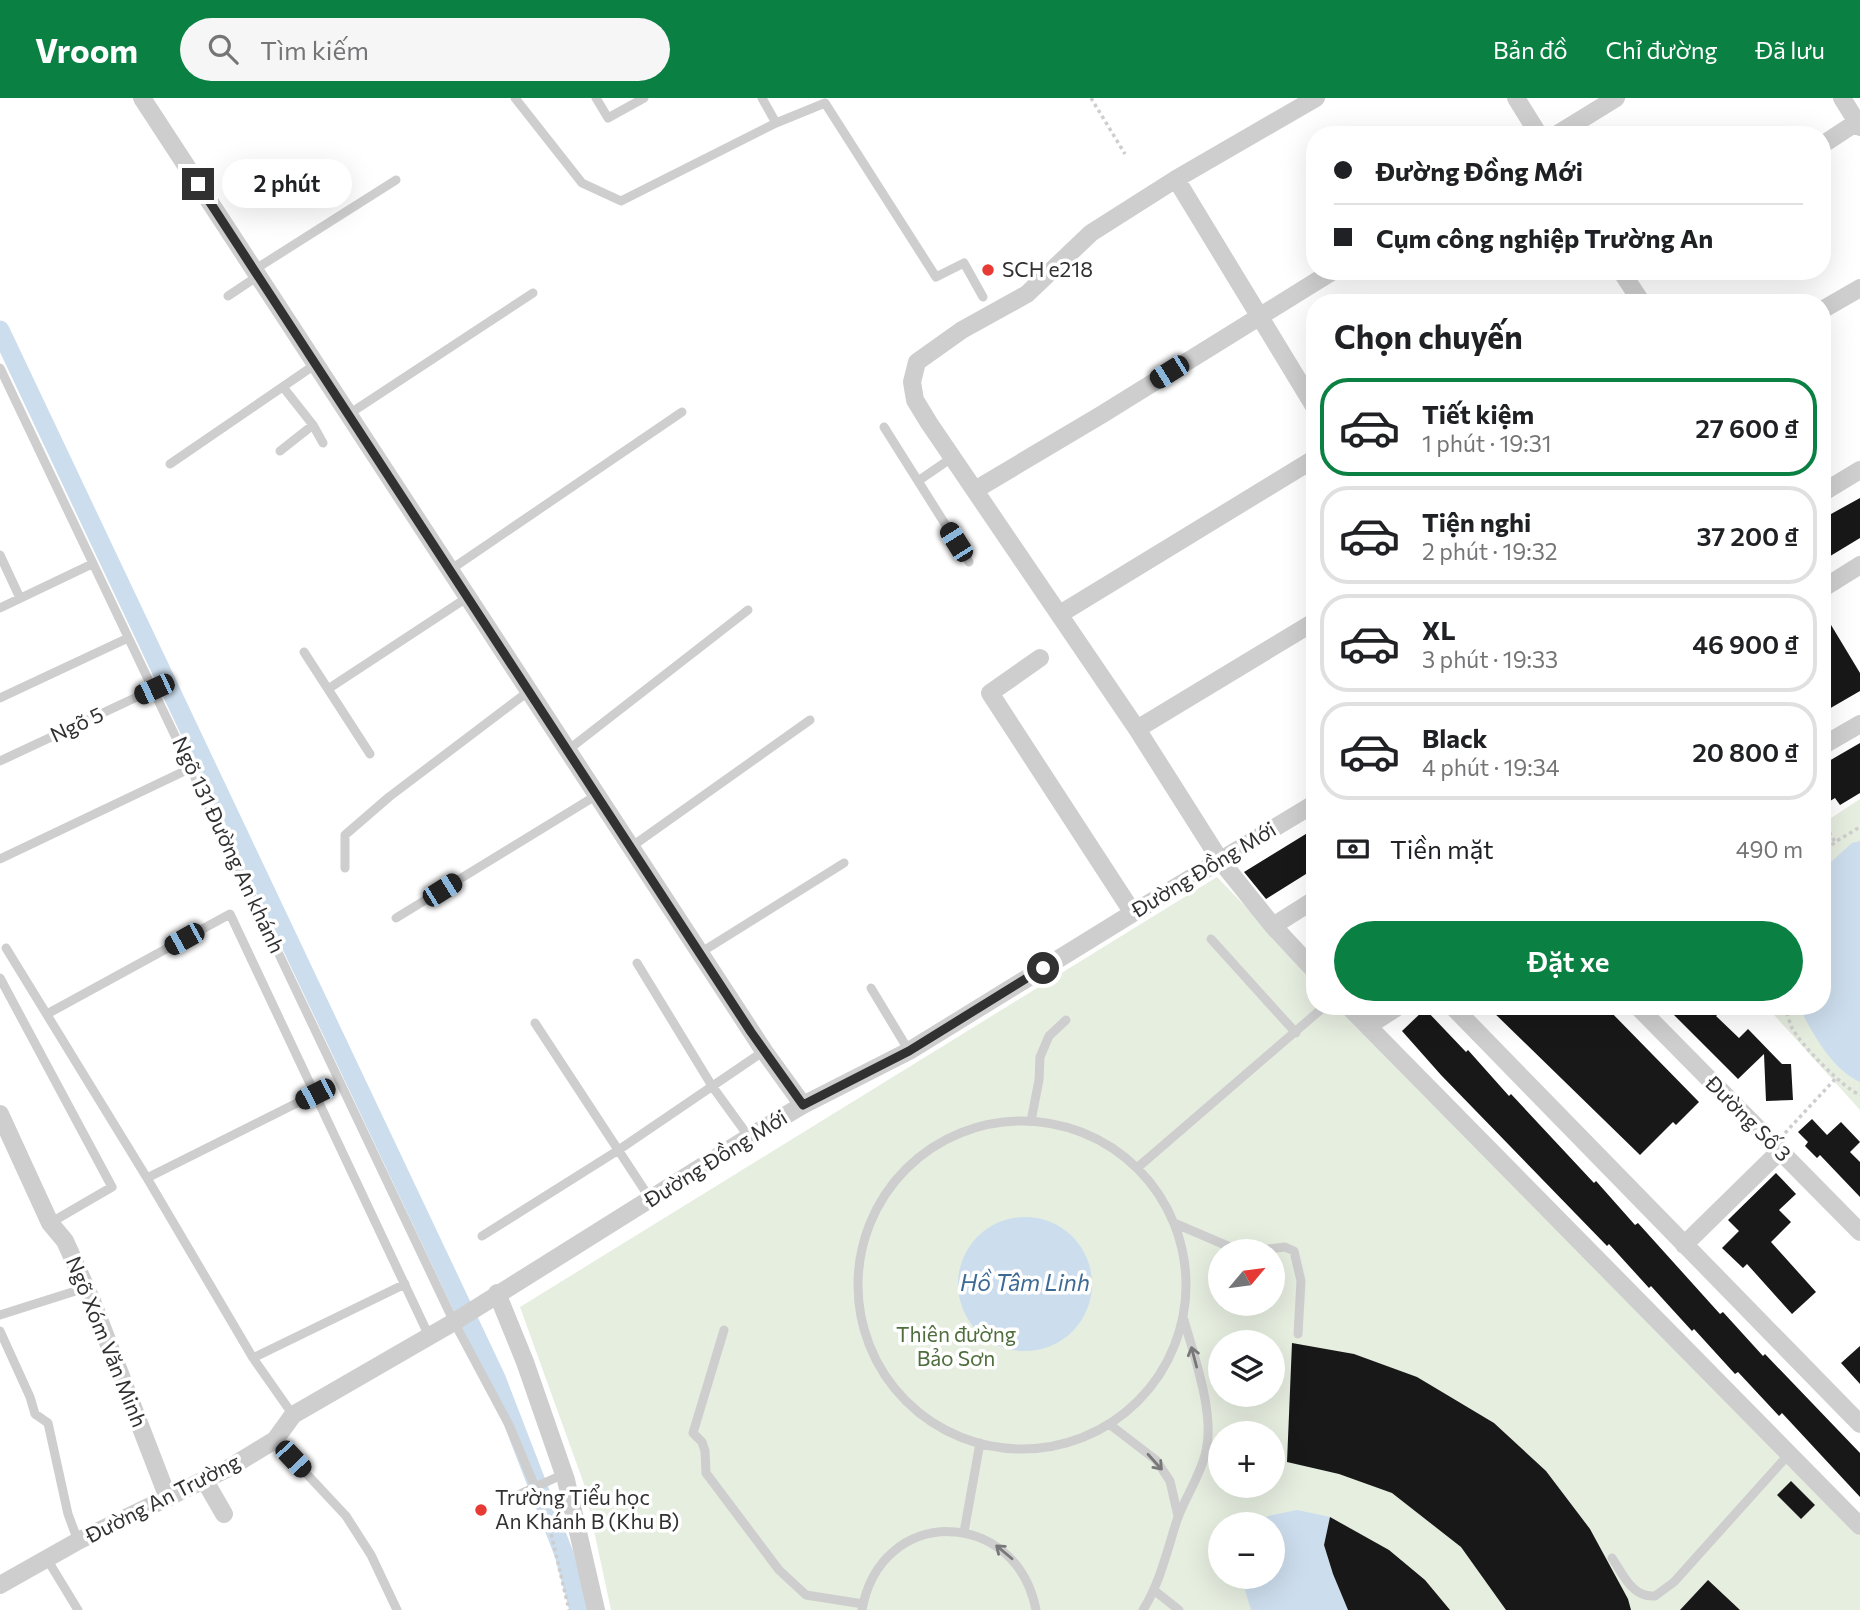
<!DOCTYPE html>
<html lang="vi">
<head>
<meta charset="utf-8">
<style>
  body { margin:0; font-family:Commissioner,sans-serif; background:#f6f6f6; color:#202124; height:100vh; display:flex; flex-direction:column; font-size:26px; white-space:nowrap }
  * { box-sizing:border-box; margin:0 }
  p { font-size:23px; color:#757577 }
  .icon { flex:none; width:38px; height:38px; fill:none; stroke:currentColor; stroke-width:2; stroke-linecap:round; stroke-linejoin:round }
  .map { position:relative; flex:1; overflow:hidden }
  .details { position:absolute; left:1306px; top:196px; width:525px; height:721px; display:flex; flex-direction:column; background:#fff; border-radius:28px; box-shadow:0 7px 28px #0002 }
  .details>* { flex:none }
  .hud { position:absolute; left:1306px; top:28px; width:525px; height:154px; border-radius:28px; box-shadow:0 7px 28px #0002; display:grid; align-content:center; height:154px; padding:0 28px; background:#fff }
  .needle { width:46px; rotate:61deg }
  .fabs { position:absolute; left:1208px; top:1141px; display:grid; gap:14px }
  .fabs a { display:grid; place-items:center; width:77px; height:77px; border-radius:50%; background:#fff; box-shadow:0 7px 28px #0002; font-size:35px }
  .end { position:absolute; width:32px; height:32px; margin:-16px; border:9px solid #313131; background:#fff; box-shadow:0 0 0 4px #fff }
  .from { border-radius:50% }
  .bubble { position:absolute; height:49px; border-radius:24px; background:#fff; box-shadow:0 7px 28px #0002; font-size:23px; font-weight:600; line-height:49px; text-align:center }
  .car { position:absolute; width:21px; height:42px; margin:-21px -10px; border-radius:9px; box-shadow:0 0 5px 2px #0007; background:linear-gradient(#222 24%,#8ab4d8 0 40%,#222 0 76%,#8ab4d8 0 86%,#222 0) }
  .hud b { display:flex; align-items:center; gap:24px; height:66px; font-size:26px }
  .hud b+b { border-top:2px solid #e0e0e0 }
  .hud i { width:18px; height:18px; background:#202124 }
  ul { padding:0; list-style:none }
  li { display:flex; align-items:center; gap:21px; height:98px; margin:0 14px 10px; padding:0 14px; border:4px solid #e0e0e0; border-radius:28px }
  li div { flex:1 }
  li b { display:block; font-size:26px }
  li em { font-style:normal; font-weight:600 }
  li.current { border-color:#0b8043 }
  li>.icon { width:63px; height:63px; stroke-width:1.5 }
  h2 { padding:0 28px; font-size:32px; line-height:84px }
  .pay { display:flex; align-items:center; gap:18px; height:77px; padding:0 28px; font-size:26px }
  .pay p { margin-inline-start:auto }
  .button { display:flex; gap:14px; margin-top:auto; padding:14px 28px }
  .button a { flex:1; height:80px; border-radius:42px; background:#0b8043; color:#fff; font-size:28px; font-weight:600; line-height:80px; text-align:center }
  header { display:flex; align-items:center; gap:42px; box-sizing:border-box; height:98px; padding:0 35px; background:#0b8043; color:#fff }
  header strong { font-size:33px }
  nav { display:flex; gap:38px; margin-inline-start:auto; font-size:24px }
  .search { width:490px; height:63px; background:#f6f6f6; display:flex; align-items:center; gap:18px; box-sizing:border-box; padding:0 24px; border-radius:38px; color:#757577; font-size:26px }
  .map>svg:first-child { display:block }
</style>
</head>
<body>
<header>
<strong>Vroom</strong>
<div class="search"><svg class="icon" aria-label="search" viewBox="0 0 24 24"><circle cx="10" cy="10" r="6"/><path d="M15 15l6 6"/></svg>Tìm kiếm</div>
<nav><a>Bản đồ</a><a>Chỉ đường</a><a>Đã lưu</a></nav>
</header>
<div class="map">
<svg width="1860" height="1512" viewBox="0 0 1860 1512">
  <rect width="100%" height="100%" fill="#fff"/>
  <!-- green -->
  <path fill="#e6eee0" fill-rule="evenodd" d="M1860 701V1012L1766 908H1822V726Z
    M1217 779 1314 879V908H1343L1860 1438V1512H611L584 1386 520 1209ZM1220 1153H1272V1206H1220ZM1220 1244H1272V1297H1220ZM1220 1335H1272V1388H1220ZM1220 1426H1272V1479H1220Z"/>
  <!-- water -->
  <path fill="#ccdded" d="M1860 743V984C1830 970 1814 936 1798 908H1822V772L1852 745Z
    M958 1186a67 67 0 1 1 134 0a67 67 0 1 1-134 0Z
    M1297 1412 1330 1419 1324 1447 1333 1476 1348 1512H1251L1241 1479H1272V1426H1255L1268 1418Z"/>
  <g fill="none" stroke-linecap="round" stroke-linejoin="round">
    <!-- canal -->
    <path stroke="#ccdded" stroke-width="19" d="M0 232 496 1280 564 1456 579 1512"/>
  </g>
  <!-- building -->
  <path fill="#181818" d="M1860 400V440L1822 463V421Z
    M1822 512 1860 575V593L1822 615Z
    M1860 645V695L1840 707 1835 700 1822 708V667Z
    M1314 731V771L1266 801 1244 774Z
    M1487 908H1605L1699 1004 1676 1027 1673 1024 1640 1057Z
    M1665 908H1726L1716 918 1739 940 1748 931 1782 966H1791L1793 1002 1766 1003 1764 956 1738 981Z
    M1425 911 1466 954 1468 952 1509 998 1511 996 1594 1085 1596 1083 1635 1127 1638 1125 1720 1216 1723 1214 1763 1258 1765 1256 1860 1355V1399L1782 1315 1779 1318 1738 1274 1735 1276 1694 1231 1692 1233 1651 1188 1649 1190 1609 1146 1607 1148 1441 977 1402 933Z
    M1812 1021 1827 1037 1841 1024 1860 1044 1850 1054 1860 1064V1099L1820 1057 1817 1060 1805 1048 1808 1044 1798 1034Z
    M1776 1075 1796 1096 1779 1112 1791 1124 1771 1144 1816 1194 1792 1216 1747 1166 1743 1170 1722 1150 1739 1133 1728 1122Z
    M1292 1245 1354 1256 1417 1279 1494 1325 1546 1373 1590 1431 1628 1501 1631 1512H1506L1461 1449 1392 1395 1339 1376 1287 1364Z
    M1860 1248V1286L1841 1265Z
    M1791 1383 1815 1407 1801 1421 1777 1397Z
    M1330 1419 1389 1452 1425 1482 1450 1512H1348L1333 1476 1324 1447Z
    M1708 1482 1740 1512H1680Z"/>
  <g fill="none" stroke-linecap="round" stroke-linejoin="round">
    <!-- path -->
    <path stroke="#cecece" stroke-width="3.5" stroke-dasharray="3.5 3.5" stroke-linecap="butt" d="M1091 0 1125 56
      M1822 722 1835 744
      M1822 757 1835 744 1860 729
      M1785 908C1787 915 1789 923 1792 930 1802 948 1842 989 1860 997
      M1785 1035 1837 979
      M540 1403 550 1431 569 1512"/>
    <!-- lane -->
    <path stroke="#cecece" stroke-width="9" d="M515 0 582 85 621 103 776 25 825 5 936 179 964 165 983 199
      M596 0 608 20 644 0
      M762 0 776 25
      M254 172 396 82
      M228 198 258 178
      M0 270 454 1224 509 1327 535 1389
      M283 289 313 327 323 345
      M349 316 533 195
      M884 329 969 464
      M280 353 313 327
      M170 366 316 266
      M918 383 953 359
      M0 457 20 500
      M450 472 682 314
      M0 510 92 466
      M304 554 370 656
      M328 591 468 499
      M0 600 128 540
      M568 652 748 512
      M0 663 154 591
      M631 749 810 622
      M0 761 191 670
      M345 770V737L389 699 529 593
      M396 820 597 697
      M1211 841 1296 935
      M6 850 147 1080 253 1260 293 1317
      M700 855 844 765
      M637 865 712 988 749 1039
      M0 880 112 1089 50 1125
      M871 890 909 953
      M47 916 230 816 429 1238
      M535 925 651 1102
      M1031 1023 1039 982 1040 959 1049 938 1066 922
      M858 1187a164 164 0 1 1 328 0a164 164 0 1 1-328 0Z
      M1137 1070 1325 908
      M147 1080 315 996
      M1174 1125 1230 1149 1259 1152 1285 1149 1294 1153 1301 1183 1298 1236
      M482 1138 617 1053 764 953
      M0 1217 85 1190
      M724 1232 693 1335 702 1344 705 1353 706 1375 779 1472 806 1497 863 1506
      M0 1233 30 1299 35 1316 48 1325 68 1416 78 1443
      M253 1260 405 1186
      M1109 1326 1156 1362 1170 1383 1178 1418
      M275 1342 346 1418 371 1457 397 1512
      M509 1401 564 1376
      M964 1434 980 1345
      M1612 1460C1623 1476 1632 1500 1655 1498L1674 1484 1789 1356
      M47 1461 78 1512
      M1155 1493 1179 1512
      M862 1512C880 1407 1016 1408 1036 1512
      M1143 1512C1160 1485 1167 1453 1177 1422 1185 1399 1201 1377 1206 1353 1215 1316 1194 1258 1184 1222"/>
    <!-- street -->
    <path stroke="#cecece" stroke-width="18" d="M142 0 764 953 803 1007
      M1516 0 1539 37
      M1842 0 1860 29
      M1556 37 1616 0
      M1822 47 1857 24
      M1176 81 1314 308
      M1621 173 1642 205
      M1822 212 1860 190
      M975 392 1101 317 1333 173
      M1822 395 1860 372
      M1822 491 1860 467
      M1060 516 1314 361
      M1040 560 990 595 1133 815
      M1137 631 1314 524
      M1822 648 1860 626
      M1273 828 1314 802
      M1314 872 1273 828 1220 762 1137 631 929 325 915 302 912 284 917 264 962 232 1027 196 1091 135 1176 81 1316 0
      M1348 908 1860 1428
      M1452 908 1860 1326
      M1637 908 1860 1134
      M1368 928 1399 908
      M0 1016 50 1125 65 1143 92 1203 168 1400
      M1684 1147 1780 1053
      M497 1195 525 1264 566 1382 596 1512
      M205 1383 224 1416
      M0 1487 78 1443 229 1370 275 1342 293 1317 454 1224 749 1039 803 1007 909 953 1133 815 1314 706"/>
  </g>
  <!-- one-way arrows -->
  <defs><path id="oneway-shaft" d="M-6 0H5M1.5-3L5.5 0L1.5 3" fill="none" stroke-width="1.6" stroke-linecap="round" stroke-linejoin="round" transform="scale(1.75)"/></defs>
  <g stroke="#787878">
    <use href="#oneway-shaft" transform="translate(1194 1259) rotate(-105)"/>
    <use href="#oneway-shaft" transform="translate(1155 1364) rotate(48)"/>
    <use href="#oneway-shaft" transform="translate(1004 1454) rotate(-140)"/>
  </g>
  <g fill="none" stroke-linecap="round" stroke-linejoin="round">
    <!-- route -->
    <path stroke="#313131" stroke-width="9" d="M198 86 751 934 803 1007 909 953 1043 870"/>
  </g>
  <!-- markers -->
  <g fill="#e73a35" stroke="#fff" stroke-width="2.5">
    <circle cx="988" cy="172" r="7"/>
    <circle cx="481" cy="1412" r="7"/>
  </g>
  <g text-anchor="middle" stroke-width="7" stroke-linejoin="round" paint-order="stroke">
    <!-- poi labels -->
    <g font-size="21" fill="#313131" stroke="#fff" text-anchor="start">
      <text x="1002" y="179">SCH e218</text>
      <text x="495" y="1407">Trường Tiểu học<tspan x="495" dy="24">An Khánh B (Khu B)</tspan></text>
    </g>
    <!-- street labels -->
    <g font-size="21" fill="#313131" stroke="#fff">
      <text transform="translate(77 627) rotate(-25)" y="7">Ngõ 5</text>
      <text transform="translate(228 747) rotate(65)" y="7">Ngõ 131 Đường An khánh</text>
      <text transform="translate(1204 772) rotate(-31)" y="7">Đường Đồng Mới</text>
      <text transform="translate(1748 1021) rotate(45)" y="7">Đường Số 3</text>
      <text transform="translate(716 1061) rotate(-32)" y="7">Đường Đồng Mới</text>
      <text transform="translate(106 1244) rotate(68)" y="7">Ngõ Xóm Văn Minh</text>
      <text transform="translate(163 1401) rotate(-27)" y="7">Đường An Trường</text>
    </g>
    <!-- park labels -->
    <g font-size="21" fill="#4f6e3d" stroke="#fff">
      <text x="956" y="1244">Thiên đường<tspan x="956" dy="24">Bảo Sơn</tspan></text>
    </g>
    <!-- water labels -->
    <g font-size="23" font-style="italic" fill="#3d6a95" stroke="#fff">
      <text x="1025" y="1193">Hồ Tâm Linh</text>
    </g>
  </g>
</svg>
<div class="fabs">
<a><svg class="needle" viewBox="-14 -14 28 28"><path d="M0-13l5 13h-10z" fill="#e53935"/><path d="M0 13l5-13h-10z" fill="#757577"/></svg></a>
<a><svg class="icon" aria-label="layers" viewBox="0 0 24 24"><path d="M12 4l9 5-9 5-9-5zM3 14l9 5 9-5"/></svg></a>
<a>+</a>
<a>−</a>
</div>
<i class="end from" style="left:1043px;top:870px"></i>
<i class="end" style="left:198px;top:86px"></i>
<div class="bubble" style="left:222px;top:61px;width:130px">2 phút</div>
<i class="car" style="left:1169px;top:274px;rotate:238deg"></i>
<i class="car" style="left:956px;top:444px;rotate:328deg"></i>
<i class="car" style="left:154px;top:591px;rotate:245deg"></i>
<i class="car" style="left:442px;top:792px;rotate:58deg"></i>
<i class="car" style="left:184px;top:841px;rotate:241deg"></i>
<i class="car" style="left:315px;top:996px;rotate:243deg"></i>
<i class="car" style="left:293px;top:1361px;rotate:137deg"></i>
<div class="hud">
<b><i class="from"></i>Đường Đồng Mới</b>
<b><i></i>Cụm công nghiệp Trường An</b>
</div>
<section class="details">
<h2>Chọn chuyến</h2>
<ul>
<li class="current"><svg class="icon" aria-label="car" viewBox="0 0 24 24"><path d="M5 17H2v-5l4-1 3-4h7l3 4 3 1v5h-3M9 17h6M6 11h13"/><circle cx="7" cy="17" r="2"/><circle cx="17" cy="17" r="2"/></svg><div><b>Tiết kiệm</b><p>1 phút · 19:31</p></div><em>27 600 ₫</em></li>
<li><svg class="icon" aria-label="car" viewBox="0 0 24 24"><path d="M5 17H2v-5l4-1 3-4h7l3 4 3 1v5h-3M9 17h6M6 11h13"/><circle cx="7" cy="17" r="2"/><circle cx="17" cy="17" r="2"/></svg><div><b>Tiện nghi</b><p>2 phút · 19:32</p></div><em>37 200 ₫</em></li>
<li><svg class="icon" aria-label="car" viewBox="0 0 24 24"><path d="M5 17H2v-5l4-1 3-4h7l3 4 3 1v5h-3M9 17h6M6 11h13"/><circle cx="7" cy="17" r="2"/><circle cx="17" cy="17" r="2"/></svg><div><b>XL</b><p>3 phút · 19:33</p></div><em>46 900 ₫</em></li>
<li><svg class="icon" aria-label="car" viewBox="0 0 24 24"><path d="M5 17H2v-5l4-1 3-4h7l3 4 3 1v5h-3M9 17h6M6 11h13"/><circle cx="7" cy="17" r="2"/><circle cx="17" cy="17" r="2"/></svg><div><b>Black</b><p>4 phút · 19:34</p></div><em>20 800 ₫</em></li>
</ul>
<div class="pay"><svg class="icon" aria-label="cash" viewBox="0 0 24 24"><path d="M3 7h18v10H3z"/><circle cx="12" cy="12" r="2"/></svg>Tiền mặt<p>490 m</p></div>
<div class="button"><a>Đặt xe</a></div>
</section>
</div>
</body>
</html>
